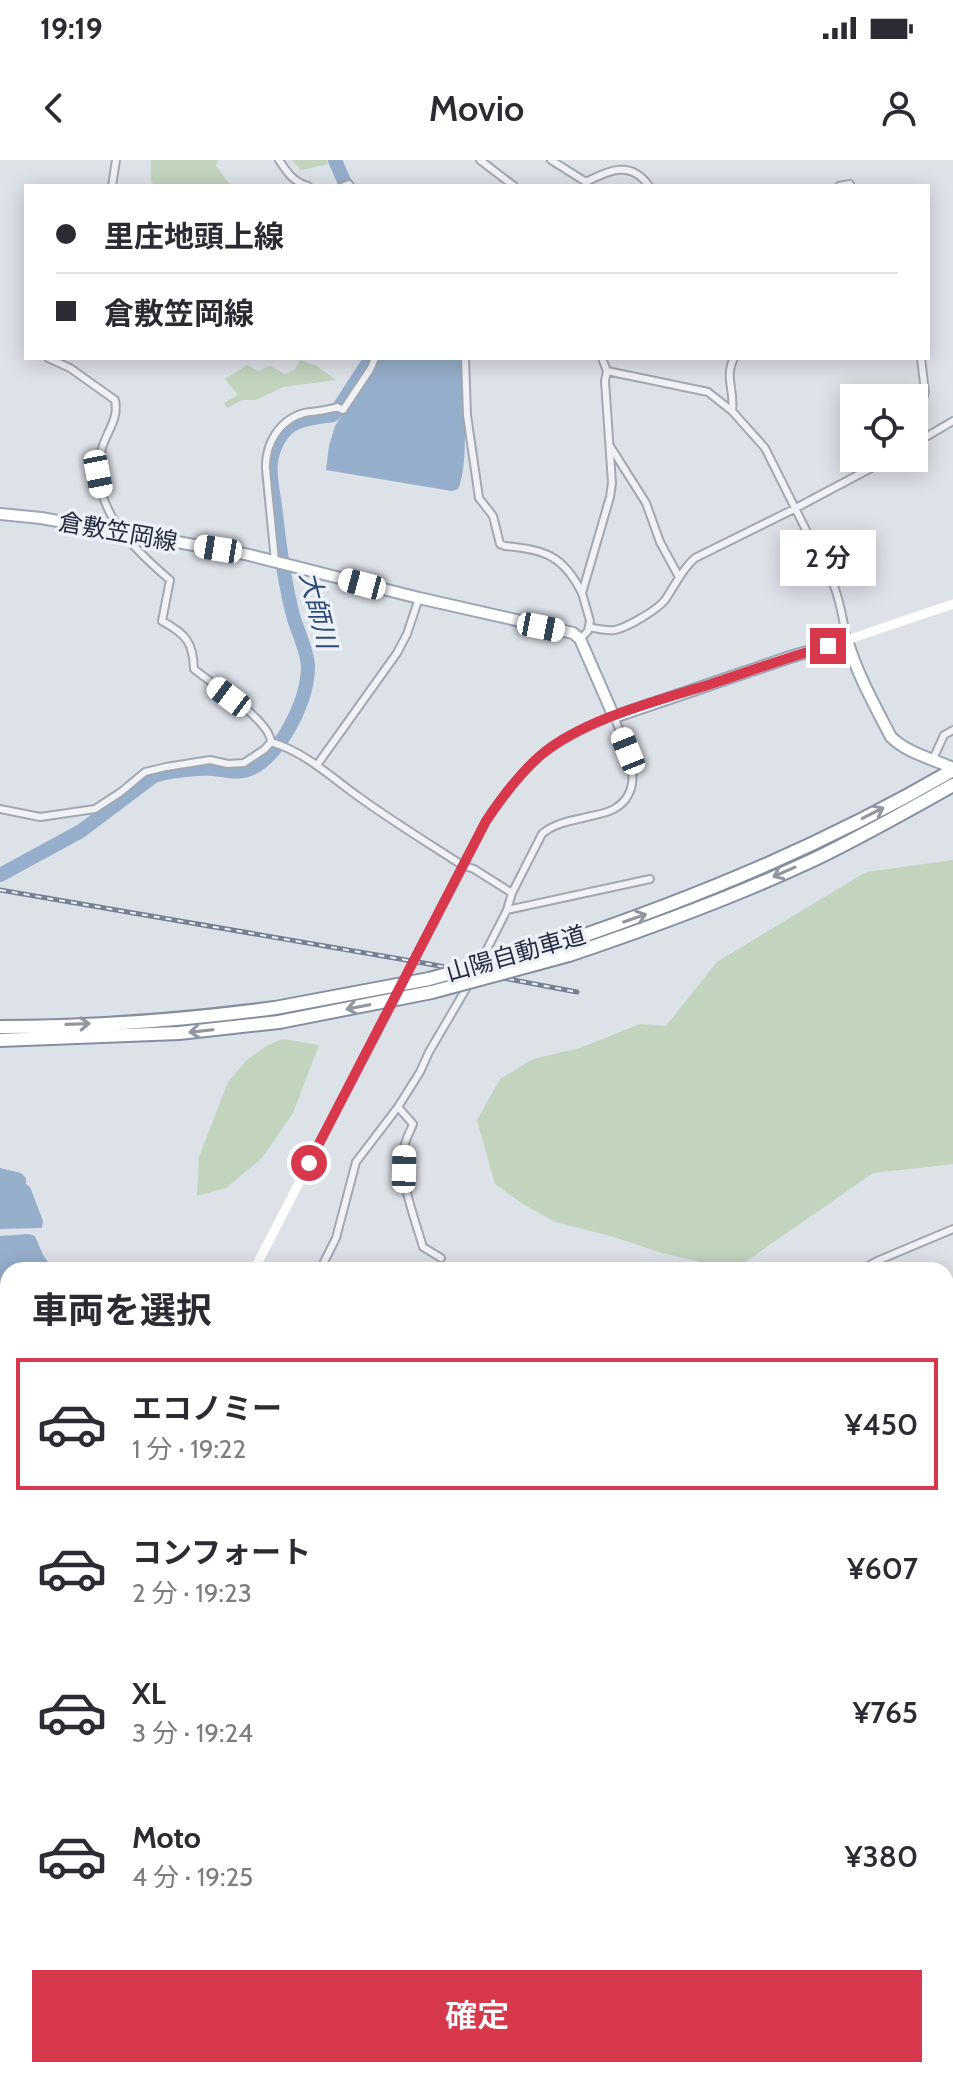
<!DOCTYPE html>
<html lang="ja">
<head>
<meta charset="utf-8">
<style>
  body { margin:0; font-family:Cabin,"Noto Sans JP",sans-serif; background:#f7f7f7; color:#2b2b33; height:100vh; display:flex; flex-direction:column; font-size:30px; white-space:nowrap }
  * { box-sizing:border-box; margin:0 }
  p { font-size:26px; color:#7c7c81 }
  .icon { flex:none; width:44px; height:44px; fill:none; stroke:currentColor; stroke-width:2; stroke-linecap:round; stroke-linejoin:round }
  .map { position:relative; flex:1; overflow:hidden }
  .drawer { position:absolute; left:0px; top:1102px; width:954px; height:816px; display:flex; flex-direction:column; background:#fff; border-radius:24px 24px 0 0; box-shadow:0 4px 20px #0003 }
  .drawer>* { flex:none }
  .hud { position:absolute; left:24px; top:24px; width:906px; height:176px; border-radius:0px; box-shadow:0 4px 20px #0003; display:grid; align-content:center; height:176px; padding:0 32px; background:#fff }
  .controls { position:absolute; left:840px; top:224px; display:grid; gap:16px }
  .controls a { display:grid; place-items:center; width:88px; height:88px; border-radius:0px; background:#fff; box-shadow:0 4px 20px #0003; font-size:40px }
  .end { position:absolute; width:36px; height:36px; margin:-18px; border:10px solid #d7384b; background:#fff; box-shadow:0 0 0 4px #fff }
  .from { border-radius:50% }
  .bubble { position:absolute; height:56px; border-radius:0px; background:#fff; box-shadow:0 4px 20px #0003; font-size:26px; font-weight:600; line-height:56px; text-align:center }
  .car { position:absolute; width:24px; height:48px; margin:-24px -12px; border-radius:10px; box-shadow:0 0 6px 2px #0007; background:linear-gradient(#fff 24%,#345 0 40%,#fff 0 76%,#345 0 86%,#fff 0) }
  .hud b { display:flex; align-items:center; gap:28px; height:76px; font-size:30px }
  .hud b+b { border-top:2px solid #e1e1e2 }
  .hud i { width:20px; height:20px; background:#2b2b33 }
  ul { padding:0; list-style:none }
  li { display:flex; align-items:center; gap:24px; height:132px; margin:0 16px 12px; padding:0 16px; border:4px solid transparent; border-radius:0px }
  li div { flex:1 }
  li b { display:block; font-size:30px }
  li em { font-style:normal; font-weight:600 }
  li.active { border-color:#d7384b }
  li>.icon { width:72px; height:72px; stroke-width:1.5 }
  h2 { padding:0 32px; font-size:36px; line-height:96px }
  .button { display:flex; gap:16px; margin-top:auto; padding:16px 32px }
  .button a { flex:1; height:92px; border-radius:0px; background:#d7384b; color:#fff; font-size:32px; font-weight:600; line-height:92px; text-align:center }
  .status { display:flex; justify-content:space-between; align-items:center; height:56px; padding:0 40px; background:#fff; direction:ltr }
  .status svg { height:22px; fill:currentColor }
  header { display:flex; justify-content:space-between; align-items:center; height:104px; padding:0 32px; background:#fff; font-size:36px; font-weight:600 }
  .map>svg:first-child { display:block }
</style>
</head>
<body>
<div class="status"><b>19:19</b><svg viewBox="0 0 49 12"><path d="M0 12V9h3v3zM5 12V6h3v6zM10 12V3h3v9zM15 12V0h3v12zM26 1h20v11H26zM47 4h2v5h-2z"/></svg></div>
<header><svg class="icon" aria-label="back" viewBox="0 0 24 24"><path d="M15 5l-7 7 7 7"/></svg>Movio<svg class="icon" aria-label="person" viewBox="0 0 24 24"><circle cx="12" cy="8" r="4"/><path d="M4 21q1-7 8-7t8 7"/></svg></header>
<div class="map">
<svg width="953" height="1918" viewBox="0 0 953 1918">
  <rect width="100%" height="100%" fill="#dde1e8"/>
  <!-- green -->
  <path fill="#c2d3be" d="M151 0H218L216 6 228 22 235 26H154L151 21Z
    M292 0H327L328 4 301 10Z
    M300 200 315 205 336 220 283 227 256 240H242L227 248 224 243 238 235 225 219 247 205 258 211 270 206 285 214 295 209Z
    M953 700V1004L873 1013 738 1107 701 1102 662 1093 614 1077 555 1062 523 1044 495 1024 477 960 500 919 533 899 580 888 640 864 666 866 717 802 866 712Z
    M283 879 319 885 293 953 262 998 226 1028 197 1036 199 997 228 922 247 900 266 886Z
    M953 1357V1606L946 1588V1364L951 1362Z
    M8 1393V1576L0 1570V1410Z"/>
  <!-- water -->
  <path fill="#95aecb" d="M378 198H463C463 229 470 304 458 329L452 331 326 310 329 286 335 266 373 210Z
    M0 1008 21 1013 26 1018V1024L30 1027 43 1061 42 1068 0 1069Z
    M29 1074 35 1076 43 1095 54 1110H8V1254L0 1260V1076Z
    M542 1910H584L593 1918H516Z"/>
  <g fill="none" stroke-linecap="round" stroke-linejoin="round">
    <!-- river -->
    <path stroke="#95aecb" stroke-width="14" d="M335 0 346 26
      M0 715 81 671 154 616C169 611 198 608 214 609 230 611 241 615 256 606 284 588 308 539 308 506 307 491 299 474 294 459 284 422 279 383 275 345 273 331 269 316 271 302 273 288 280 273 292 265 303 258 320 257 333 255L336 252 371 198"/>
    <!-- minor casing -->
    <g stroke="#a2a8b2" stroke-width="10">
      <path id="minor" d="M279 0C287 12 293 22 308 26
        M480 0 514 26
        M551 0 586 22C609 10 631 0 649 26
        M112 26 116 0
        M344 26 349 24 350 26
        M839 26 850 24
        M48 198 70 208 115 240C119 259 107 271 102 288 86 343 131 387 170 420L162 461C186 474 193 482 194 509 212 524 270 560 271 582 305 592 331 617 359 637 392 661 428 683 462 705L474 709 512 733
        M465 198 467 255 479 338 493 356 500 384 505 386C545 390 563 395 582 433
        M607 211 708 232 732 251 765 288 834 426C841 444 843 461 847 480
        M732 251C735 230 724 217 734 198
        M920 281 919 277 923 260 920 249 925 232 921 198
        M914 284 953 261
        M610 286 646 343 660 382 679 417
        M275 401 266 309C265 284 279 260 304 253 315 251 326 251 337 247L343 250 371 208 375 198
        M589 467C598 469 606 471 615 470 628 467 657 450 665 440 675 426 681 410 695 398L796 348 890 298
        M580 479 588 471 590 461 582 433 610 337 612 323 605 221 607 211 602 198
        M933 599 944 575 953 570
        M317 605 397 493 407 474 419 438
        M0 649 40 657 95 649 121 632 145 612 166 607 210 600 228 604 244 603 265 589 271 582
        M507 750 650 719
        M479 805 507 750 512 733 542 674C553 664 569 661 583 658 593 655 605 654 614 649 649 629 626 585 614 557
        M398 947 413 964C410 972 405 980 404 988 399 1020 414 1056 423 1087L441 1098
        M320 1110 336 1078 356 1002 398 947 420 912 429 892 470 822
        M861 1110 877 1101 953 1069
        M946 1152 953 1149
        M946 1205 953 1202
        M632 1910V1918
        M706 1910 707 1918
        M2 1918 92 1910
        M137 1918 139 1910"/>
    </g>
    <!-- tertiary casing -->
    <g stroke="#a2a8b2" stroke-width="12">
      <path id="tertiary" d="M892 1918 894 1910"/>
    </g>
    <!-- primary casing -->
    <g stroke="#9ca5b5" stroke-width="14">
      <path id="primary" d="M0 354 41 358 245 394 419 438 573 473 580 479 614 557 790 497 847 480C857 514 875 546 891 577 907 593 933 599 953 608"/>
    </g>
    <!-- motorway casing -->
    <g stroke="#848ea0" stroke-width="16">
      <path id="motorway" d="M562 783C700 736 826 684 953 610
        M569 795C652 767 734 737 813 700 861 677 907 651 953 625
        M0 867C92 867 184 860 275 848
        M0 880 179 873 279 862"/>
    </g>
    <!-- minor -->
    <use href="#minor" stroke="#f0f2f6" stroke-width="6"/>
    <!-- tertiary -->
    <use href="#tertiary" stroke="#f0f2f6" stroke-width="8"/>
    <!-- secondary -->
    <path stroke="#fff" stroke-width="9" d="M847 480 953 444
      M254 1110 486 661C510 625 539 590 579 571 590 565 602 561 614 557
      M0 1285 8 1273"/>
    <!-- primary -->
    <use href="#primary" stroke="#fff" stroke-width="10"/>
    <!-- motorway -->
    <use href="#motorway" stroke="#fff" stroke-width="12"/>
    <!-- rail casing -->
    <g stroke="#768093" stroke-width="5">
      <path id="rail" d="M0 730 429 804 577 832"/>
    </g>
    <!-- rail -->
    <use href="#rail" stroke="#edf0f6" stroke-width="2" stroke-dasharray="6" stroke-linecap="butt"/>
    <!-- motorway-bridge casing -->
    <g stroke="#848ea0" stroke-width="16" stroke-linecap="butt">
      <path id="motorway-bridge" d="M275 848 429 819 562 783
        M279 862 432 832 569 795"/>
    </g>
    <!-- motorway-bridge -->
    <use href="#motorway-bridge" stroke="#fff" stroke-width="12"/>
  </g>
  <!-- one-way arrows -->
  <defs><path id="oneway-shaft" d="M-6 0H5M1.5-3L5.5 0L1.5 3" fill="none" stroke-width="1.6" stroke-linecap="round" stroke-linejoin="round" transform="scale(2)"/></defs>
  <g stroke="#9296a0">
    <use href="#oneway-shaft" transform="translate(873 653) rotate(-27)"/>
    <use href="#oneway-shaft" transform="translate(784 712) rotate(156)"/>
    <use href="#oneway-shaft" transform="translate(635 758) rotate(-19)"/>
    <use href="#oneway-shaft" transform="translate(358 847) rotate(169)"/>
    <use href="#oneway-shaft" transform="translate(78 864) rotate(-2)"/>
    <use href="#oneway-shaft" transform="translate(201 871) rotate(174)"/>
  </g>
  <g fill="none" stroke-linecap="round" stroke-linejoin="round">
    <!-- route -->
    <path stroke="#d7384b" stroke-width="10" d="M309 1003 486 661C502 637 519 614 541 595 584 559 657 541 711 524 750 511 788 497 828 486"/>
  </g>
  <g text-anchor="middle" stroke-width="7" stroke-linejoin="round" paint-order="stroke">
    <!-- street labels -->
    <g font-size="24" fill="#252e40" stroke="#edf0f6">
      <text transform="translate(118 372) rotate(10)" y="8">倉敷笠岡線</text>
      <text transform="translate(516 794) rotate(-16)" y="8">山陽自動車道</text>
    </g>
    <!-- water labels -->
    <g font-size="26" font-style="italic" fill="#2d4b76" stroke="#edf0f6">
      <text transform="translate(318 450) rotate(76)" y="9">大師川</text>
    </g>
  </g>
</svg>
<div class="controls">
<a><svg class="icon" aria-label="locate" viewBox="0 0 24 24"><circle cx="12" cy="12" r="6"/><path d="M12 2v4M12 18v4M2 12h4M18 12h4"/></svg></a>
</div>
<i class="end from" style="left:309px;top:1003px"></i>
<i class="end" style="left:828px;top:486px"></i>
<div class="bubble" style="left:780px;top:370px;width:96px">2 分</div>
<i class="car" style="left:98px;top:314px;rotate:169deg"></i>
<i class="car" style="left:218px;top:389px;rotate:279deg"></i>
<i class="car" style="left:362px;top:424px;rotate:285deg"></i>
<i class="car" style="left:541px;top:467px;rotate:101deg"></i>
<i class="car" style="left:229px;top:537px;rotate:307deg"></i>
<i class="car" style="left:628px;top:591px;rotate:338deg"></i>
<i class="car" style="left:404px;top:1009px;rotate:1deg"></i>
<div class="hud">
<b><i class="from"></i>里庄地頭上線</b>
<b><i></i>倉敷笠岡線</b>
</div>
<section class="drawer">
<h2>車両を選択</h2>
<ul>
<li class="active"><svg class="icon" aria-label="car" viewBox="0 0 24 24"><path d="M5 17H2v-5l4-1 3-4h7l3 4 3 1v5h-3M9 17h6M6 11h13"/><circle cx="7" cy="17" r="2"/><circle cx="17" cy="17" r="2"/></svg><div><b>エコノミー</b><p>1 分 · 19:22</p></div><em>¥450</em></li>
<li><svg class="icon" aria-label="car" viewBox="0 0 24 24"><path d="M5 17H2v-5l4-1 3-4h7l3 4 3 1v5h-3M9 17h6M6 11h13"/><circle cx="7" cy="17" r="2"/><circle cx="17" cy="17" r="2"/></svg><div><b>コンフォート</b><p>2 分 · 19:23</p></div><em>¥607</em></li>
<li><svg class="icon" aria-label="car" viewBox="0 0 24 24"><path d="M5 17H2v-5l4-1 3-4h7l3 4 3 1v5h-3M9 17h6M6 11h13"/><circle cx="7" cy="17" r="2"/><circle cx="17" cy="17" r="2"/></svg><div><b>XL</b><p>3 分 · 19:24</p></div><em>¥765</em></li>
<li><svg class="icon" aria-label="car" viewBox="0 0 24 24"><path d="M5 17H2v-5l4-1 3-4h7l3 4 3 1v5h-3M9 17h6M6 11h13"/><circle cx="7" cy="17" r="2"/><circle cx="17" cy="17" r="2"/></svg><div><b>Moto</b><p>4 分 · 19:25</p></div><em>¥380</em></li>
</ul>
<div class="button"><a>確定</a></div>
</section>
</div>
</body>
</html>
